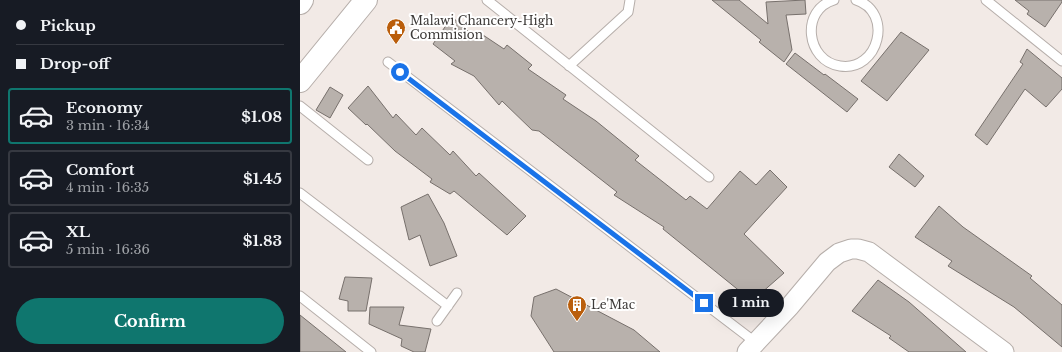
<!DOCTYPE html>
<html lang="en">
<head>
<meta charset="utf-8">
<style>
  body { margin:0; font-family:"Libre Baskerville",serif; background:#20242c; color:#f1f3f6; height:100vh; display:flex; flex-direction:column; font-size:15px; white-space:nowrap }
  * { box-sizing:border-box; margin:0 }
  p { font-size:13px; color:#9ea1a6 }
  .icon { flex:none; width:22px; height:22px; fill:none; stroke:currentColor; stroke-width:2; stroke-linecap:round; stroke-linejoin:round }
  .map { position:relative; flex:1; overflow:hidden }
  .side { display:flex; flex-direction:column; background:#171b24; width:300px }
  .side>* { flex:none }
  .banner { display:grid; align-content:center; height:88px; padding:0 16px; background:#171b24 }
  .end { position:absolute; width:18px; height:18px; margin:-9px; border:5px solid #1a73e8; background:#fff; box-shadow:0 0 0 2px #fff }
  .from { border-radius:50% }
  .bubble { position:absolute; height:28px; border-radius:14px; background:#171b24; box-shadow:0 4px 16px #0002; font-size:13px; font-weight:800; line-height:28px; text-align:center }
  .banner b { display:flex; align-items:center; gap:14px; height:38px; font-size:15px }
  .banner b+b { border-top:1px solid #363941 }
  .banner i { width:10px; height:10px; background:#f1f3f6 }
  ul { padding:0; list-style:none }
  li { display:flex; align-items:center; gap:12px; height:56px; margin:0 8px 6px; padding:0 8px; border:2px solid #363941; border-radius:4px }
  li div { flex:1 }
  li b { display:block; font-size:15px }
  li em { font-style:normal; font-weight:800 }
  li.current { border-color:#0f766e }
  li>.icon { width:36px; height:36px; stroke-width:1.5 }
  .button { display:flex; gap:8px; margin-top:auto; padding:8px 16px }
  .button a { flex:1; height:46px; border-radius:24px; background:#0f766e; color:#fff; font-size:16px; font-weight:800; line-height:46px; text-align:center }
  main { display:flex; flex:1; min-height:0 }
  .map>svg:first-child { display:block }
</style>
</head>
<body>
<main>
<section class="side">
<div class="banner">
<b><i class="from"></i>Pickup</b>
<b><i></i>Drop-off</b>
</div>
<ul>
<li class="current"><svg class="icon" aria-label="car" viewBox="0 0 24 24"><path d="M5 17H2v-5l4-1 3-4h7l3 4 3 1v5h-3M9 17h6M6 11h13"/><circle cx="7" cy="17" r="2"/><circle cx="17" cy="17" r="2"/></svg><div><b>Economy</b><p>3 min · 16:34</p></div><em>$1.08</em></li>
<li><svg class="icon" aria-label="car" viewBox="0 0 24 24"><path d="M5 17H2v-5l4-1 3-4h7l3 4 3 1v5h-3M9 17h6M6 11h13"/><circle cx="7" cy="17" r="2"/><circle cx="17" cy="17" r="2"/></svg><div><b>Comfort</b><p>4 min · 16:35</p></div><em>$1.45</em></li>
<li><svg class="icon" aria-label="car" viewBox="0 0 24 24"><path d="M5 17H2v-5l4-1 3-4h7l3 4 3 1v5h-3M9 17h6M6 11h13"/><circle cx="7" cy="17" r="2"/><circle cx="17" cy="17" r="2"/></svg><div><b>XL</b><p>5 min · 16:36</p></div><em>$1.83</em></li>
</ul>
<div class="button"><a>Confirm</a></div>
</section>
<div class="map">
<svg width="762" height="352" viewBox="0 0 762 352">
  <rect width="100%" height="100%" fill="#f2eae6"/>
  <!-- building -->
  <path fill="#b8b1ac" stroke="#77706c" d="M412 0H439L468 24 466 2 505 0 506 14 486 15 492 50 484 62 459 42 461 40Z
    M715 0H762V2L745 27 727 14 729 11Z
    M152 17 176 38 180 33 204 49 207 45 232 65 228 69 266 95 263 99 296 121 339 156 335 160 386 200 390 196 407 209 440 171 456 185 470 170 487 187 444 234 484 273 452 301 363 229 364 227 314 195 317 192 239 131 232 130 202 101 199 105 174 76 151 64 155 61 133 44Z
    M601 32 629 50 587 101 561 81Z
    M727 49 762 78V89L746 107 725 89 687 145 675 135 723 64 720 62Z
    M495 53 524 75 525 74 558 99 547 112 486 64Z
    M68 86 93 118 96 114 116 135 122 128 150 155 153 151 176 176 179 173 226 216 207 235 154 191 150 194 130 182 132 179 95 151 67 124 66 125 48 108Z
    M30 87 43 95 30 118 16 110Z
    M599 154 624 176 615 187 589 167Z
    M128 194 144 223 157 256 130 266 120 235 109 240 101 207Z
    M639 206 663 227 732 276 730 278 762 305V347L714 307 648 266 652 261 615 237Z
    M45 277 72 278 66 311H48V301L39 299Z
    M578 280 609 302 666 352H609L589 338 591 336 552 311Z
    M256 289 334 330 360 352H254L231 316 234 297Z
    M70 307H104L99 325 131 329 125 352H114L101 346 102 339 69 324Z
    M0 315 46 352H0Z"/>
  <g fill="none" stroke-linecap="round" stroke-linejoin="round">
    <!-- lane casing -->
    <g stroke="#b6aeaa" stroke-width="11">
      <path id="lane" d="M187 0 409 177
        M534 0C500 10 506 61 540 66 579 72 594 12 556 0
        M686 0 762 61
        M88 62 455 342
        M269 66 328 12 330 0
        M0 106 68 160
        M0 193 148 306
        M0 296 71 352
        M137 321 157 293"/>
    </g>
    <!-- street casing -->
    <g stroke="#b6aeaa" stroke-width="21">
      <path id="street" d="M447 352 490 306 527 262 539 253 551 249H558L569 252 704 352"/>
    </g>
    <!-- highway casing -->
    <g stroke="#b6aeaa" stroke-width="24">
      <path id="highway" d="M0 3 2 0
        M0 81 66 0"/>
    </g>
    <!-- lane -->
    <use href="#lane" stroke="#fff" stroke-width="9"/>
    <!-- street -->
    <use href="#street" stroke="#fff" stroke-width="19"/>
    <!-- highway -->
    <use href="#highway" stroke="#fff" stroke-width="22"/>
  </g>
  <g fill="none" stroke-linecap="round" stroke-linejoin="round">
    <!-- route -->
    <path stroke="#1a73e8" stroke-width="5" d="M100 72 404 303"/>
  </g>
  <!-- icons -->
  <defs>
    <g id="civic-pin" transform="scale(1)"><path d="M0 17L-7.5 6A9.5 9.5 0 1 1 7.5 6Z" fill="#ba5e0c" stroke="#fff"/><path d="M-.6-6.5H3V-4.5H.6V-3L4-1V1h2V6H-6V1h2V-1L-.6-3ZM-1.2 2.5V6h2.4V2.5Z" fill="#fff"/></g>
    <g id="building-pin" transform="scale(1)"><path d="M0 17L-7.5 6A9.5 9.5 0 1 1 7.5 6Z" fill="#ba5e0c" stroke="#fff"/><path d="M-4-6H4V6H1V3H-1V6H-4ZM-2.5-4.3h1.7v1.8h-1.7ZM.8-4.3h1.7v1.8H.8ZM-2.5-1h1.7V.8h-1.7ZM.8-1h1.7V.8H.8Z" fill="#fff"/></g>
  </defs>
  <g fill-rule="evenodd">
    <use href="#civic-pin" x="96" y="28"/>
    <use href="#building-pin" x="277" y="305"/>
  </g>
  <g text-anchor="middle" stroke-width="4" stroke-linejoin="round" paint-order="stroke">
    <!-- poi labels -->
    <g font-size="12" fill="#3c3937" stroke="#fff" text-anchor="start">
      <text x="110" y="25">Malawi Chancery-High<tspan x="110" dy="14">Commision</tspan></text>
      <text x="291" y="309">Le'Mac</text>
    </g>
  </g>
</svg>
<i class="end from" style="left:100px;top:72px"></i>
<i class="end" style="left:404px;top:303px"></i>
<div class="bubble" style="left:418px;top:289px;width:66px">1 min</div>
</div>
</main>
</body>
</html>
